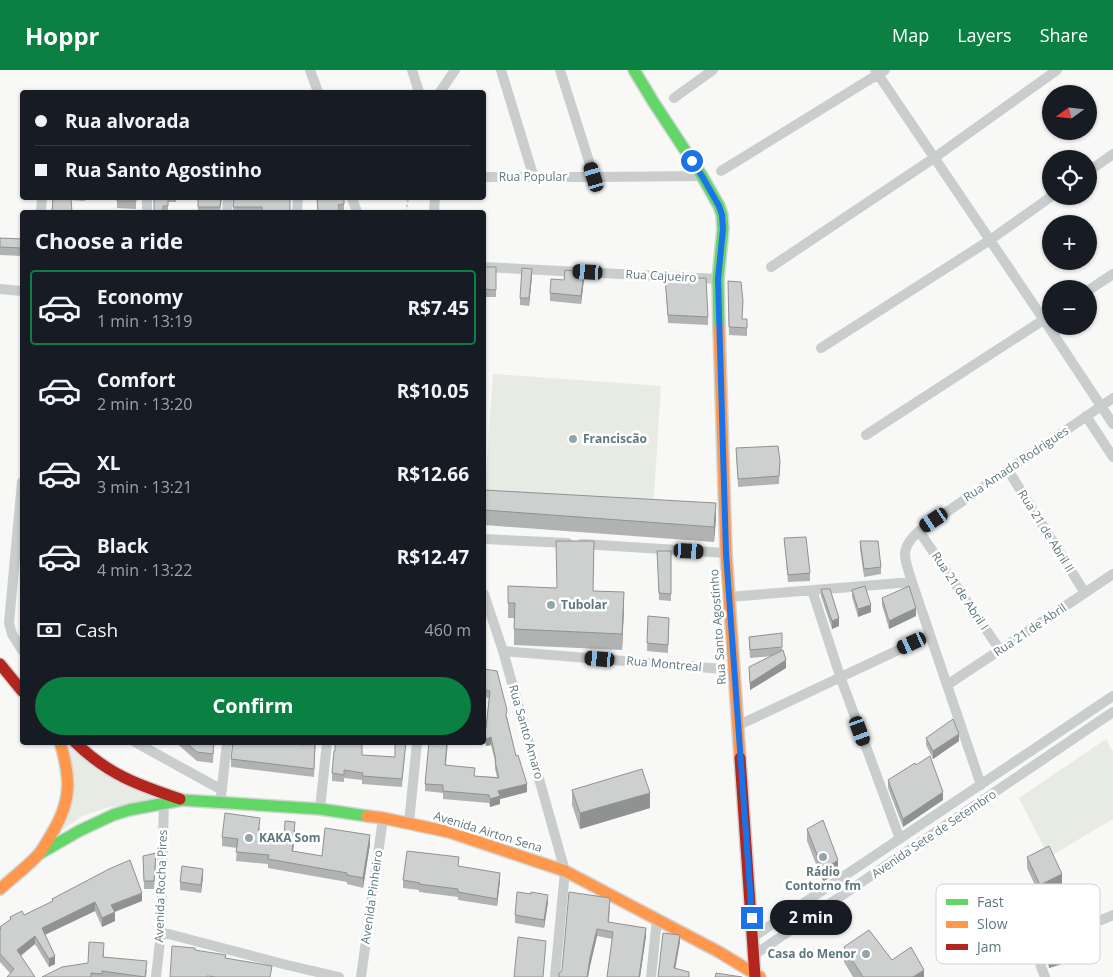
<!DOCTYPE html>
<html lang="en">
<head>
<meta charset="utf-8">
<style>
  body { margin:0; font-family:"Open Sans",sans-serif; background:#242831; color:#f1f3f6; height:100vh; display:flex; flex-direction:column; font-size:19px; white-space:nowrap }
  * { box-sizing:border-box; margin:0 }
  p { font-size:16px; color:#9ea1a6 }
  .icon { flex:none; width:28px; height:28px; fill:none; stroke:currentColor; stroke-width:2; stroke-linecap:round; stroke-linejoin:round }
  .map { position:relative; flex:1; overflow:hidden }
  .details { position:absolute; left:20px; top:140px; width:466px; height:535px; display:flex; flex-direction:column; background:#171b24; border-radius:5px; box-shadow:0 1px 4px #0004 }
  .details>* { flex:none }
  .hud { position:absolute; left:20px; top:20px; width:466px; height:110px; border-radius:5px; box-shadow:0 1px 4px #0004; display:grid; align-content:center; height:110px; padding:0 15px; background:#171b24 }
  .needle { width:32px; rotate:255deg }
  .fabs { position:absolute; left:1042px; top:15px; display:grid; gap:10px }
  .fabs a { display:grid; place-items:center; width:55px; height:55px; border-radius:50%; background:#171b24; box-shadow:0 1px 4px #0004; font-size:25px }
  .end { position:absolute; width:22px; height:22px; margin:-11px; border:6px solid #1a73e8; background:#fff; box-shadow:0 0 0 2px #fff }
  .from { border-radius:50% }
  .bubble { position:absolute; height:35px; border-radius:18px; background:#171b24; box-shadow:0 1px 4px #0004; font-size:16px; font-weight:700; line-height:35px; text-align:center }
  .car { position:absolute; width:15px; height:30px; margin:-15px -8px; border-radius:6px; box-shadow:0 0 4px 1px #0007; background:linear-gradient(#222 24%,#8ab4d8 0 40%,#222 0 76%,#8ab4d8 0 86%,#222 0) }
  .hud b { display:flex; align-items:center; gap:18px; height:48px; font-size:19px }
  .hud b+b { border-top:1px solid #363941 }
  .hud i { width:12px; height:12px; background:#f1f3f6 }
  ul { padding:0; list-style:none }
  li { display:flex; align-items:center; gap:15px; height:75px; margin:0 10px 8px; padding:0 5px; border:2px solid transparent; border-radius:5px }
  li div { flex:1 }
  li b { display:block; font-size:19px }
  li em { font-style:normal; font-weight:700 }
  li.active { border-color:#0b8043 }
  li>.icon { width:45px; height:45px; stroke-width:1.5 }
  h2 { padding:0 15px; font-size:22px; line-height:60px }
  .pay { display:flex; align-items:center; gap:12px; height:55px; padding:0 15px; font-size:19px }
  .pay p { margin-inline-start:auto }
  .button { display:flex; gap:10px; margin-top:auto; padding:10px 15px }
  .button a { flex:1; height:58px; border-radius:30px; background:#0b8043; color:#fff; font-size:20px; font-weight:700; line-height:58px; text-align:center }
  header { display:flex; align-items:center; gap:30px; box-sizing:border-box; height:70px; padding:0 25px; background:#0b8043; color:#fff }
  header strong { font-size:24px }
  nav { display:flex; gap:28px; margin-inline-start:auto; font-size:18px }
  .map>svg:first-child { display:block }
</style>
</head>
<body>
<header>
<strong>Hoppr</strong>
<nav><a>Map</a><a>Layers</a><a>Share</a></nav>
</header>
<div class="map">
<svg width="1113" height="907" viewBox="0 0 1113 907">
  <rect width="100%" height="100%" fill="#f8f8f7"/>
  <!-- green -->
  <path fill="#e8eae4" d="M493 304 661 316 653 441 485 421Z
    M1106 669 1113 682V749L1049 787 1019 728Z
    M66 673 155 729 106 738 82 746 60 762Z"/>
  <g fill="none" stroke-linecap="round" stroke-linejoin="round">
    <!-- fast casing -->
    <g stroke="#d3d5d5" stroke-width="14">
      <path id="fast" d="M634 0 654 33 702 106 719 136 722 145 723 159 718 209 719 258
        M39 784 79 761 113 745 129 740 182 730 320 739 367 746"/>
    </g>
    <!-- slow casing -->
    <g stroke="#d3d5d5" stroke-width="14">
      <path id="slow" d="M719 258 726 483 740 688
        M367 746 383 748 449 762 565 801 719 882 760 907
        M0 819C12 808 27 797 38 785 43 779 47 772 51 765 72 731 71 709 60 672"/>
    </g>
    <!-- jam casing -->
    <g stroke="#d3d5d5" stroke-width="14">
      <path id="jam" d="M0 594 22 621
        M75 672C107 704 138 715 180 729
        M740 688 755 907"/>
    </g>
    <!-- path -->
    <path stroke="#c8c9ca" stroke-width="2" stroke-dasharray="2.5 2.5" stroke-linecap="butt" d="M406 142 408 128"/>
    <!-- street -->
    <path stroke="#cacdcd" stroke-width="10" d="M310 0 318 22
      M412 0 419 22
      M501 0 534 108
      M560 0 594 107
      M875 0 1044 250 1113 354
      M440 22 455 0
      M674 28 713 0
      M721 101 885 0
      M1089 101 1113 84
      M484 107H594L702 106
      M352 128 357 142
      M41 142 42 128
      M147 142V128
      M227 142 228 128
      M297 142 298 128
      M434 142 435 128
      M484 197 718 209
      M771 197 934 88 1057 0
      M0 219 22 221
      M1089 220 1113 204
      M821 278 990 170 1052 126
      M1086 346 1113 387
      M866 365 1051 245
      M1008 400 1085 523
      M22 412 9 553 12 564 22 580
      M919 461 1000 580
      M484 469 568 473
      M582 474 726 483
      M812 520 840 606 900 769
      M484 524 503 581 565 801 555 907
      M729 527 912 512
      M503 581 735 600
      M947 615 1000 580 1113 504
      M739 655 930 565
      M135 672 222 720
      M981 715 912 512C905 488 898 480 919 461L1113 328
      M221 726 227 672
      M320 739 327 672
      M409 753 417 672
      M161 862 287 895 339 907
      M753 867 1113 626
      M754 885 1113 642
      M156 907 161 862 164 728
      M361 907 383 748
      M651 907 657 849
      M1045 907C1042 899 1037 889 1040 881 1045 870 1100 851 1113 845"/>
    <!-- fast -->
    <use href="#fast" stroke="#63d668" stroke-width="11"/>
    <!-- slow -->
    <use href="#slow" stroke="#ff974d" stroke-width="11"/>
    <!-- jam -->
    <use href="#jam" stroke="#b3261e" stroke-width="11"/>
  </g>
  <!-- wall -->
  <path fill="#b1b3b3" d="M53 128H85V131L71 130 72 142 52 141Z
    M117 128H136V139L117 138Z
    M154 128H176V132H168V142H154Z
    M198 128H222L220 142H198Z
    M234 128 290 142H233Z
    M305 128H344V142H318L317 128 305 129Z
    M0 168 22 169V186L0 185Z
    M484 197H496V227H484Z
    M532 206 529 236 520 235V228Z
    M665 208 708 247V255L668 253Z
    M584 209 581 234 550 231V223L564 210Z
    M728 211 742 249H747V266L729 265Z
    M736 378 780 391 779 414 738 417Z
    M484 420 716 448 714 472 484 455Z
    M784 468 810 503V511L788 512Z
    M860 471 881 497V504L864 507 860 479Z
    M657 481H671V531L659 530Z
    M508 516 593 521 624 538 622 580 514 575V548H508Z
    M821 519 839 556 832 559 821 526Z
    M852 520 871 542 858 547 852 527Z
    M882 528 916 546 889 559 882 535Z
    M648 546 669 548 668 583 647 581Z
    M782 563V580L786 598 750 620 749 597 772 586 750 588 749 567Z
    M484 599 507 647 516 686 527 722 500 729V734L490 737 489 733 443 729V723L425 721V714L429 672H448L446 696 475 706 497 707 495 699V691L491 675 486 676 484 667V659L486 658 489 628 484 627Z
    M926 668 959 671 933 689 926 675Z
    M175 672H214L213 693 197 691Z
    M305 672H316L315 685 314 707 231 697V689L305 675Z
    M395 672H406L402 717 362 714V710L344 708V712L332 711V703L335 681 362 685 395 687Z
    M916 695 943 730 903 757 888 718V710Z
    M572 720 650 738 580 759 572 735Z
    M260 757 259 764 284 769 295 762 293 781 322 786 370 774 363 818 347 814V812L268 798V794L236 791 237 778 222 776V767Z
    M807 759 838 802 823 812 807 771Z
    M143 786 156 791 154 819H144Z
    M1027 787 1062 816 1040 826 1027 798Z
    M459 796 500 811 497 836 458 830V827L419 822V820L403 818V810Z
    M203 807 201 823 180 820V812Z
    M52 829 142 831 115 842V851L102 857 95 841 45 865 55 894 49 897 35 874 21 886 35 907 10 903 0 892V857L10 850V847L24 845 52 832Z
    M548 832 544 858 515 853V845Z
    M610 836 609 852 646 866 640 907H607L612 869 597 866 590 896 588 907H559Z
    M844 877 924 907H853L844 892Z
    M1046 878 1068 892 1049 898 1046 886Z
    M104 881V887L147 900 146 907H42L88 893Z"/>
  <!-- shaded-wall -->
  <path fill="#909292" d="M532 199V206L529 236V228Z
    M584 202V209L581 234V226Z
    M716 433V448L714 472V457Z
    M624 522V538L622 580V564Z
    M871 535V542L858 547V539Z
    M916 538V546L889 559V551Z
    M839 548V556L832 559V551Z
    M786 590V598L750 620V613Z
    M959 664V671L933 689V681Z
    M491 667V675L486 676V669Z
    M527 714V722L500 729V734L490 737V729L498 721Z
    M943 722V730L903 757V749Z
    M650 723V738L580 759V743Z
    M295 752V762L292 790V781Z
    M370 765V774L363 818V808Z
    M838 790V802L823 812V800Z
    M203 799V807L201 823V815Z
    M500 803V811L497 836V829Z
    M1062 804V816L1040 826V815Z
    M142 823V831L111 843V835Z
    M548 825V832L544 858V850Z
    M95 832V841L42 866V858Z
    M115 842V851L102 857V848Z
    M646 858V866L640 907H639Z
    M597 859V866L590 896 588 907H587L590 888Z
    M680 865V872L674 906V898Z
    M35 866V874L17 888V880Z
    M1068 885V892L1049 898V890Z
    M55 886V894L49 897V889Z
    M924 900V907H913Z"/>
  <!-- building -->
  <path fill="#ced0d0" stroke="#909292" d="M53 128H71L72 142H50V140L52 141Z
    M117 128H136V131H117Z
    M154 128H168V136H163V142H154Z
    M198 128H221L220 137H198Z
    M234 128H290V142H262V137H233Z
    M317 128H344V134L338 135 340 142H318Z
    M0 168 22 169V178L0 177Z
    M484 197H496V220L484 219Z
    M522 198 532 199 529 228H520Z
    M565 200 584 202 581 226 550 223 551 209 564 210Z
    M665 208H706L708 247 668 245Z
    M728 211 741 212 743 231 742 249H747V258L729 257Z
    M778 376 780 391 779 406 738 409 736 378Z
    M484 420 716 433 714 457 484 440Z
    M806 467 810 503 788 505 784 468Z
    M556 471H594L593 521 624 522 622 564 514 559 515 533H508V516L557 518Z
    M860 471H878L881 497 864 499Z
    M657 481H671V524L659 523Z
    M865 516 871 535 858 539 852 520Z
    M909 516 916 538 889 551 882 528Z
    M821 519H830L839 548 832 551Z
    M648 546 669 548 668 575 647 573Z
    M782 563V577L750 580 749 567Z
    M783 580 786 590 750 613 749 597Z
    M484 599 497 601 507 640 506 645 516 686 518 685 527 714 498 721 500 726 490 729 489 725 443 721V715L425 714 429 672H447L445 695 475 698 474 706 499 708 495 691H496L491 667 486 669 484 659 486 658 490 621 484 620Z
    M953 649 959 664 933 681 926 668Z
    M185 672H214L213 684 197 682Z
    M233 672H281L305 675V672H315L314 699 231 689Z
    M335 672H351L362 674V685L395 687V672H406L402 709 362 706 363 703 344 700V705L332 703 334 681H335Z
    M930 686 943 722 903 749 888 710 915 693 916 695Z
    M642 699 650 723 580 743 572 720Z
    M225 743 260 748 258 764 284 769 285 751 295 752 292 781 322 786 325 758 370 765 363 808 347 805V803L268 789 269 785 236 782 238 769 222 767Z
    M823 750 838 790 823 800 807 759Z
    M1049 776 1062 804 1040 815 1027 787Z
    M407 781 459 787 458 796 500 803 497 829 458 822V819L419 814 420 813 403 810Z
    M156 783 154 811H144L143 786Z
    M130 790 142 823 111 835 115 842 102 848 95 832 42 858 55 886 49 889 35 866 17 880 35 907H7L14 899 0 884V860L1 859 0 857 11 849 10 847 22 841 24 845 53 831 52 829 109 799Z
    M182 796 203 799 201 815 180 812Z
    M517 822 531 824V822L548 825 544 850 515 845Z
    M569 822 610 828 608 852 646 858 639 907H607L613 862 597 859 590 888 587 907H559V904L562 900Z
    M869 860 892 890 911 877 924 900 913 907H863L844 877Z
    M663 863 680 865 674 898 689 902V907H658Z
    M518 867 546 871 543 907H514Z
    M89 872 104 873 103 887 147 891 145 907 102 901V904L91 903V907H42L62 897 88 893Z
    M172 876 195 878V880L226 885 225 888 272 896 270 907H216L207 906V907H170Z
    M716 903 742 907H715Z"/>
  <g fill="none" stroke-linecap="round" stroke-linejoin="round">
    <!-- route -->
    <path stroke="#1a73e8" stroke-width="6" d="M692 91 702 106 719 136 722 145 723 159 718 209 726 483 752 848"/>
  </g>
  <!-- markers -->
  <g fill="#93a5a8" stroke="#fff" stroke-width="2">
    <circle cx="573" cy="369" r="5"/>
    <circle cx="551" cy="535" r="5"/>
    <circle cx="249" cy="768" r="5"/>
    <circle cx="823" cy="787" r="5"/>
    <circle cx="866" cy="884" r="5"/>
  </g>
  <g text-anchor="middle" stroke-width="5" stroke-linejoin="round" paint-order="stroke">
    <!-- street labels -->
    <g font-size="12" fill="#5d787e" stroke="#fff">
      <text x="533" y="111">Rua Popular</text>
      <text transform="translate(661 206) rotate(3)" y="4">Rua Cajueiro</text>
      <text transform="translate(1016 394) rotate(-34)" y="4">Rua Amado Rodrigues</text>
      <text transform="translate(1046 461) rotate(58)" y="4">Rua 21 de Abril II</text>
      <text transform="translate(960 521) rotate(56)" y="4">Rua 21 de Abril I</text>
      <text transform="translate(718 557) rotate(-94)" y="4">Rua Santo Agostinho</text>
      <text transform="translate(1030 560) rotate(-34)" y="4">Rua 21 de Abril</text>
      <text transform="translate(664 594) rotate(5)" y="4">Rua Montreal</text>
      <text transform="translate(526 662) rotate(74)" y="4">Rua Santo Amaro</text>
      <text transform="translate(488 762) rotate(17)" y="4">Avenida Airton Sena</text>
      <text transform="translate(934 764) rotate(-34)" y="4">Avenida Sete de Setembro</text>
      <text transform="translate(161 816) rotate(-88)" y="4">Avenida Rocha Pires</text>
      <text transform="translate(372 827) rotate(-82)" y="4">Avenida Pinheiro</text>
    </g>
    <!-- poi labels -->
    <g font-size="12" font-weight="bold" fill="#5d787e" stroke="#fff" text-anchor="start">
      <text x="583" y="373">Franciscão</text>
      <text x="561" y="539">Tubolar</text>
      <text x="259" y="772">KAKA Som</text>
      <text x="823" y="806" text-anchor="middle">Rádio<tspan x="823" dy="14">Contorno fm</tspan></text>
      <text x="856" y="888" text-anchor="end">Casa do Menor</text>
    </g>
  </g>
  <!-- legend -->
  <rect x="936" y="814" width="164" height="80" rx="8" fill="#fff" stroke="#ced6d8" stroke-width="1"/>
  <rect x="946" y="829" width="22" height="6" fill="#63d668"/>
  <rect x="946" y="851" width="22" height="7" fill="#ff974d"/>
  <rect x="946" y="874" width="22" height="6" fill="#b3261e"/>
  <g font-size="14" fill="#5d787e">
    <text x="977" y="837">Fast</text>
    <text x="977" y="859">Slow</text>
    <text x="977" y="882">Jam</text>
  </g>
</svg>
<div class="fabs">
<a><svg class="needle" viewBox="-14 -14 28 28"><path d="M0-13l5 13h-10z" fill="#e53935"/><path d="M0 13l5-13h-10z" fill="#9ea1a6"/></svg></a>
<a><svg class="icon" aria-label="locate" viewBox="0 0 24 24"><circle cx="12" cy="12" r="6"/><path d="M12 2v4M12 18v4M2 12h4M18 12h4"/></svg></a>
<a>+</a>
<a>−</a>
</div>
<i class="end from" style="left:692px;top:91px"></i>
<i class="end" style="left:752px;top:848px"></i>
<div class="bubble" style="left:770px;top:830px;width:82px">2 min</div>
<i class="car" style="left:594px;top:107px;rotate:343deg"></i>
<i class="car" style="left:588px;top:202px;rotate:273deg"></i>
<i class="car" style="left:934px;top:450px;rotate:236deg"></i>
<i class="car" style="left:689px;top:481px;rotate:93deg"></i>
<i class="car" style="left:912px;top:573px;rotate:245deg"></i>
<i class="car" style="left:600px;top:589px;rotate:275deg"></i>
<i class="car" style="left:860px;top:661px;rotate:160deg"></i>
<div class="hud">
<b><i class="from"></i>Rua alvorada</b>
<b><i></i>Rua Santo Agostinho</b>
</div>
<section class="details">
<h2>Choose a ride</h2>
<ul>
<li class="active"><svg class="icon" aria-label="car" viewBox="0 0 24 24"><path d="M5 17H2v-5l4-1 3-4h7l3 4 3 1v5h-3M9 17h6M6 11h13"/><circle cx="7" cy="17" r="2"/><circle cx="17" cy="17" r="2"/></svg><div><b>Economy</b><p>1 min · 13:19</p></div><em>R$7.45</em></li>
<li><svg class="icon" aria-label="car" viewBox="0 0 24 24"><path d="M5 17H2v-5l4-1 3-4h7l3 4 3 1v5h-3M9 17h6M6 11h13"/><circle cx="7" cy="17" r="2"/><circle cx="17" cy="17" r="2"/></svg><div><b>Comfort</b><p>2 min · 13:20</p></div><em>R$10.05</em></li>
<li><svg class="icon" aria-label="car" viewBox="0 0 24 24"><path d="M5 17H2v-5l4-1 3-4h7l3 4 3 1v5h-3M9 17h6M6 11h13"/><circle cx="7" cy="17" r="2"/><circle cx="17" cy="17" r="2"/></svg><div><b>XL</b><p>3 min · 13:21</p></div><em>R$12.66</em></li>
<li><svg class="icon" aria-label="car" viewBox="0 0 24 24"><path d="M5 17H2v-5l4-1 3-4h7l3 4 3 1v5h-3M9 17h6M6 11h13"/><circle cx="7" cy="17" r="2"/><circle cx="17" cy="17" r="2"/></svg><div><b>Black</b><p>4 min · 13:22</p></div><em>R$12.47</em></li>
</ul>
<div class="pay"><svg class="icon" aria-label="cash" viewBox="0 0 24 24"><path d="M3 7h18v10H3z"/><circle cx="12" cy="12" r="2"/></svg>Cash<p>460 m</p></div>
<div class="button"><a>Confirm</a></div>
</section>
</div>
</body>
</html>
